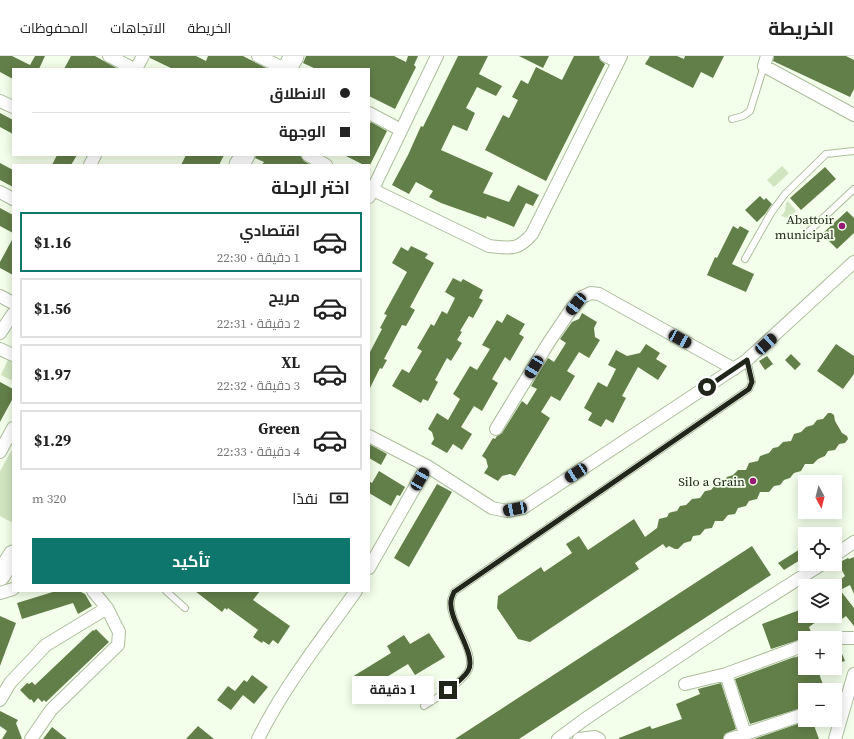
<!DOCTYPE html>
<html lang="ar">
<head>
<meta charset="utf-8">
<style>
  body { margin:0; font-family:"Source Serif 4",Cairo,serif; background:#f6f6f6; color:#222; direction:rtl; height:100vh; display:flex; flex-direction:column; font-size:15px; white-space:nowrap }
  * { box-sizing:border-box; margin:0 }
  p { font-size:13px; color:#767676 }
  .icon { flex:none; width:22px; height:22px; fill:none; stroke:currentColor; stroke-width:2; stroke-linecap:round; stroke-linejoin:round }
  .map { position:relative; flex:1; overflow:hidden; direction:ltr }
  .panel { position:absolute; left:12px; top:108px; width:358px; height:428px; display:flex; flex-direction:column; background:#fff; border-radius:0px; box-shadow:0 2px 10px #0003; direction:rtl }
  .panel>* { flex:none }
  .banner { position:absolute; left:12px; top:12px; width:358px; height:88px; border-radius:0px; box-shadow:0 2px 10px #0003; direction:rtl; display:grid; align-content:center; height:88px; padding:0 20px; background:#fff }
  .needle { width:26px; rotate:173deg }
  .fabs { position:absolute; left:798px; top:419px; display:grid; gap:8px }
  .fabs a { display:grid; place-items:center; width:44px; height:44px; border-radius:0px; background:#fff; box-shadow:0 2px 10px #0003; font-size:20px }
  .end { position:absolute; width:18px; height:18px; margin:-9px; border:5px solid #20271a; background:#fff; box-shadow:0 0 0 2px #fff }
  .from { border-radius:50% }
  .bubble { position:absolute; height:28px; border-radius:0px; background:#fff; box-shadow:0 2px 10px #0003; font-size:13px; font-weight:700; line-height:28px; text-align:center; direction:rtl }
  .car { position:absolute; width:12px; height:24px; margin:-12px -6px; border-radius:5px; box-shadow:0 0 3px 1px #0007; background:linear-gradient(#222 24%,#8ab4d8 0 40%,#222 0 76%,#8ab4d8 0 86%,#222 0) }
  .banner b { display:flex; align-items:center; gap:14px; height:38px; font-size:15px }
  .banner b+b { border-top:1px solid #e0e0e0 }
  .banner i { width:10px; height:10px; background:#222 }
  ul { padding:0; list-style:none }
  li { display:flex; align-items:center; gap:12px; height:60px; margin:0 8px 6px; padding:0 12px; border:2px solid #e0e0e0; border-radius:0px }
  li div { flex:1 }
  li b { display:block; font-size:15px }
  li em { font-style:normal; font-weight:700 }
  li.on { border-color:#0f766e }
  li>.icon { width:36px; height:36px; stroke-width:1.5 }
  h2 { padding:0 20px; font-size:18px; line-height:48px }
  .pay { display:flex; align-items:center; gap:10px; height:44px; padding:0 20px; font-size:15px }
  .pay p { margin-inline-start:auto }
  .primary-button { display:flex; gap:8px; margin-top:auto; padding:8px 20px }
  .primary-button a { flex:1; height:46px; border-radius:0px; background:#0f766e; color:#fff; font-size:16px; font-weight:700; line-height:46px; text-align:center }
  header { display:flex; align-items:center; gap:24px; box-sizing:border-box; height:56px; padding:0 20px; background:#fff; border-bottom:1px solid #e0e0e0 }
  header strong { font-size:19px }
  nav { display:flex; gap:22px; margin-inline-start:auto; font-size:14px }
  .map>svg:first-child { display:block }
</style>
</head>
<body>
<header>
<strong>الخريطة</strong>
<nav><a>الخريطة</a><a>الاتجاهات</a><a>المحفوظات</a></nav>
</header>
<div class="map">
<svg width="854" height="683" viewBox="0 0 854 683">
  <rect width="100%" height="100%" fill="#f3ffea"/>
  <!-- green -->
  <path fill="#d0e4bf" d="M782 110 789 117 774 131 767 124Z
    M788 145 796 155 788 162 781 160 785 155 786 147Z
    M8 304 13 306V325L1 319Z
    M13 392V467L0 460V415Z"/>
  <!-- building -->
  <path fill="#637f49" d="M0 0H12L30 9 35 0H45L39 13H13V23L0 16Z
    M71 0H95L118 13H64Z
    M150 0H196L206 5 208 0H243L268 13H173L150 2Z
    M306 0H394L406 6 408 0H418L414 9 416 11 395 53 369 40V13H316L303 7Z
    M458 0H488L479 18 502 30 496 40 477 31 466 52 475 57 467 75 453 69 441 94 493 117 483 137 509 146 518 129 539 139 533 150 526 147 514 171 487 160 486 163 441 147 429 141 433 135 416 126 409 138 392 129 408 99 421 70 423 71Z
    M519 0H549L543 12Z
    M574 0H599L600 4 605 8 546 125 485 94 503 59 509 62 518 44 512 41 521 24 528 28 536 11 562 24Z
    M650 0H677L684 3 685 0H724L713 22 701 16 693 32 645 8Z
    M774 0H846L854 4V33L850 41 773 5Z
    M0 57 13 64V78L0 71Z
    M371 66 387 75 369 111V109H364L344 99H369V69Z
    M57 99H77L71 109H52Z
    M186 99H224L219 109H181Z
    M256 99H300L304 105 311 109H262L264 106 255 102Z
    M0 107 13 114V131L0 124Z
    M825 111 836 123 801 154 790 142Z
    M760 140 764 144 766 142 772 148 765 158 757 166 745 154Z
    M0 152 13 159V177L0 170Z
    M847 155 854 162V177L837 193 822 178Z
    M733 170 738 173 740 170 749 175 732 208 754 218 746 236 707 219 715 201 717 202Z
    M13 182V219L0 212V206Z
    M411 190 428 198 425 202 434 207 410 251 415 254 406 270 402 269 384 303 387 304 382 313 380 312 369 334V298L382 273 380 272 387 259 384 258 407 216 392 207 401 191 408 195Z
    M453 222 461 226 463 223 483 234 479 242 483 244 473 262 469 260 460 275 462 276 457 284 462 287 451 305 447 302 435 324 438 326 428 345 423 343 421 347 392 330 402 313 409 317 422 295 417 292 431 268 434 270 442 255 447 258 455 242 445 236Z
    M582 257 597 266 594 272 595 281 600 284 589 302 579 296 567 315 575 320 560 345 551 340 541 356 550 362 515 420 510 418 502 420 498 425 484 417 488 411 486 403 482 400 493 382 495 383 497 380 502 377 522 345 527 349 537 333 531 330 548 302 554 306 566 287 560 283 572 266 579 263Z
    M507 258 525 268 519 278 524 281 510 305 505 301 492 323 498 327 482 355 474 350 461 371 472 378 462 394 453 388 447 397 431 388 434 383 432 376 428 373 437 357 448 364 460 343 453 338 470 310 477 314 490 293 482 289 497 264 502 267Z
    M646 288 660 297 656 303 667 310 658 324 638 311 622 340 626 342 613 367 606 363 601 371 588 364 592 357 584 352 598 326 607 331 616 313 608 309 616 294 627 300 640 297Z
    M836 288 854 300V318L843 333 817 315Z
    M791 298 801 308 795 314 785 304Z
    M767 300 773 308 765 314 759 305Z
    M0 326 13 333V342L0 366Z
    M828 357H831L834 359 835 365 842 377 847 380 848 383 845 387 839 388 835 394 828 395 825 400 818 403 813 408H805L801 415 794 417 790 422 784 424 780 429 774 430 769 436H760L757 443 749 445 746 450 738 452 735 458 728 459 723 465H715L712 472 705 473 700 479 693 480 691 485 684 487 678 493H675L669 490 666 492 663 488 635 507 639 513 530 586 518 583 497 552 498 540 541 511 544 516 572 497 566 488 579 480 588 494 634 463 645 481 657 472 659 463 667 461 669 457 672 456 677 455 680 450 686 449 692 443 700 442 705 435 711 434 716 428 722 427 727 421 733 419 738 414H746L749 407 758 405 760 400 769 397 773 392 778 391 783 386 791 385 794 378 801 376 806 371 813 369 817 364 823 363Z
    M369 388 387 398 381 409 369 402Z
    M379 415 405 431 400 440 397 439 391 450 369 437V425L372 427Z
    M437 428 452 436 409 511 394 502Z
    M752 490 771 519 519 683H455Z
    M805 490V501L784 514 778 507Z
    M854 501V538L850 529 840 534 854 552V570L846 560 839 565 835 560V528L845 520 838 507 848 502 849 503Z
    M56 535H79L85 538 92 550 78 558 73 547 22 563 17 547Z
    M195 535H260L253 544 290 570 278 588 273 584 269 589 263 585 262 587 253 581 258 574 228 552 227 554 225 552 222 556Z
    M805 552V560H824L809 571 811 576 805 578V582L771 593 762 568Z
    M0 560 16 567 0 610Z
    M96 573 109 586 46 646 44 644 42 646 38 642 34 647 31 643 30 644 20 634 27 627 29 628 32 626 35 629 93 574 94 575Z
    M429 577 445 601 415 619 408 608 362 636 352 621 391 597 387 590 404 579 410 588Z
    M835 590H839L845 605 835 608Z
    M805 598V612H817L825 634H805V651L750 668 735 623 797 600 794 602Z
    M252 619 268 631 254 648 243 639 231 654 217 644 228 630 235 635 244 624 247 626Z
    M721 627 736 673 725 678 723 683H619V682L650 670 652 673 682 663 676 648 700 638 698 633Z
    M0 655 18 664 16 667 22 683H2L7 675 0 670Z
    M809 664H812L819 683H754Z
    M198 670 214 683H186Z
    M52 671 67 683H43Z"/>
  <g fill="none" stroke-linecap="round" stroke-linejoin="round">
    <!-- lane casing -->
    <g stroke="#acbe9d" stroke-width="8">
      <path id="lane" d="M732 63 743 60 750 55 764 10
        M805 179 854 133
        M745 203 771 157 785 138 826 98 854 95
        M166 535 185 552
        M424 650C435 643 465 625 469 613 476 594 448 565 451 545 451 542 453 539 454 536L749 333 752 326 747 304"/>
    </g>
    <!-- street casing -->
    <g stroke="#acbe9d" stroke-width="14">
      <path id="street" d="M109 0 134 13
        M258 0 285 13
        M606 0 618 6
        M767 0 764 10 854 59
        M136 13 143 0
        M0 45 13 51
        M369 57 401 74
        M308 99 326 109
        M90 109 95 99
        M369 132 489 190C509 192 518 195 532 178L621 0
        M0 136 13 143
        M369 141 437 0
        M0 240 13 247
        M0 277 13 258
        M0 293 13 299
        M496 373 549 286 570 255 582 241 591 237 599 238 734 313
        M369 380 427 410 369 512
        M0 396 13 372
        M427 410 492 452 507 455 523 452 747 304 854 206
        M835 499 854 486
        M0 537 13 533
        M833 582H854
        M726 618 745 678
        M685 628 726 618 805 589
        M0 644 10 627 46 589 107 552
        M31 683 51 654 118 589 119 576 107 552 93 535
        M258 683C284 630 322 583 356 535
        M558 683 585 663 724 570 822 508
        M579 683 595 681 599 683
        M730 683 805 658
        M835 683 854 618"/>
    </g>
    <!-- primary casing -->
    <g stroke="#acbe9d" stroke-width="21">
      <path id="primary" d="M287 13 294 0
        M239 109 245 99
        M0 520 13 499"/>
    </g>
    <!-- lane -->
    <use href="#lane" stroke="#fff" stroke-width="6"/>
    <!-- street -->
    <use href="#street" stroke="#fff" stroke-width="12"/>
    <!-- primary -->
    <use href="#primary" stroke="#fff" stroke-width="19"/>
  </g>
  <g fill="none" stroke-linecap="round" stroke-linejoin="round">
    <!-- route -->
    <path stroke="#20271a" stroke-width="5" d="M448 634C455 628 463 623 468 615 478 599 448 564 451 545 451 542 453 539 454 536L749 333 752 326 747 304 707 331"/>
  </g>
  <!-- markers -->
  <g fill="#941a75" stroke="#f3ffea" stroke-width="1.5">
    <circle cx="842" cy="170" r="4"/>
    <circle cx="753" cy="425" r="4"/>
  </g>
  <g text-anchor="middle" stroke-width="3.5" stroke-linejoin="round" paint-order="stroke">
    <!-- poi labels -->
    <g font-size="13" fill="#20271a" stroke="#f3ffea" text-anchor="end">
      <text x="834" y="168">Abattoir<tspan x="834" dy="15">municipal</tspan></text>
      <text x="745" y="430">Silo a Grain</text>
    </g>
  </g>
</svg>
<div class="fabs">
<a><svg class="needle" viewBox="-14 -14 28 28"><path d="M0-13l5 13h-10z" fill="#e53935"/><path d="M0 13l5-13h-10z" fill="#767676"/></svg></a>
<a><svg class="icon" aria-label="locate" viewBox="0 0 24 24"><circle cx="12" cy="12" r="6"/><path d="M12 2v4M12 18v4M2 12h4M18 12h4"/></svg></a>
<a><svg class="icon" aria-label="layers" viewBox="0 0 24 24"><path d="M12 4l9 5-9 5-9-5zM3 14l9 5 9-5"/></svg></a>
<a>+</a>
<a>−</a>
</div>
<i class="end from" style="left:707px;top:331px"></i>
<i class="end" style="left:448px;top:634px"></i>
<div class="bubble" style="left:352px;top:620px;width:82px">1 دقيقة</div>
<i class="car" style="left:576px;top:248px;rotate:218deg"></i>
<i class="car" style="left:680px;top:283px;rotate:119deg"></i>
<i class="car" style="left:766px;top:288px;rotate:48deg"></i>
<i class="car" style="left:534px;top:311px;rotate:211deg"></i>
<i class="car" style="left:576px;top:417px;rotate:237deg"></i>
<i class="car" style="left:420px;top:423px;rotate:30deg"></i>
<i class="car" style="left:515px;top:453px;rotate:259deg"></i>
<div class="banner">
<b><i class="from"></i>الانطلاق</b>
<b><i></i>الوجهة</b>
</div>
<section class="panel">
<h2>اختر الرحلة</h2>
<ul>
<li class="on"><svg class="icon" aria-label="car" viewBox="0 0 24 24"><path d="M5 17H2v-5l4-1 3-4h7l3 4 3 1v5h-3M9 17h6M6 11h13"/><circle cx="7" cy="17" r="2"/><circle cx="17" cy="17" r="2"/></svg><div><b>اقتصادي</b><p>1 دقيقة · 22:30</p></div><em>$1.16</em></li>
<li><svg class="icon" aria-label="car" viewBox="0 0 24 24"><path d="M5 17H2v-5l4-1 3-4h7l3 4 3 1v5h-3M9 17h6M6 11h13"/><circle cx="7" cy="17" r="2"/><circle cx="17" cy="17" r="2"/></svg><div><b>مريح</b><p>2 دقيقة · 22:31</p></div><em>$1.56</em></li>
<li><svg class="icon" aria-label="car" viewBox="0 0 24 24"><path d="M5 17H2v-5l4-1 3-4h7l3 4 3 1v5h-3M9 17h6M6 11h13"/><circle cx="7" cy="17" r="2"/><circle cx="17" cy="17" r="2"/></svg><div><b>XL</b><p>3 دقيقة · 22:32</p></div><em>$1.97</em></li>
<li><svg class="icon" aria-label="car" viewBox="0 0 24 24"><path d="M5 17H2v-5l4-1 3-4h7l3 4 3 1v5h-3M9 17h6M6 11h13"/><circle cx="7" cy="17" r="2"/><circle cx="17" cy="17" r="2"/></svg><div><b>Green</b><p>4 دقيقة · 22:33</p></div><em>$1.29</em></li>
</ul>
<div class="pay"><svg class="icon" aria-label="cash" viewBox="0 0 24 24"><path d="M3 7h18v10H3z"/><circle cx="12" cy="12" r="2"/></svg>نقدًا<p>320 m</p></div>
<div class="primary-button"><a>تأكيد</a></div>
</section>
</div>
</body>
</html>
